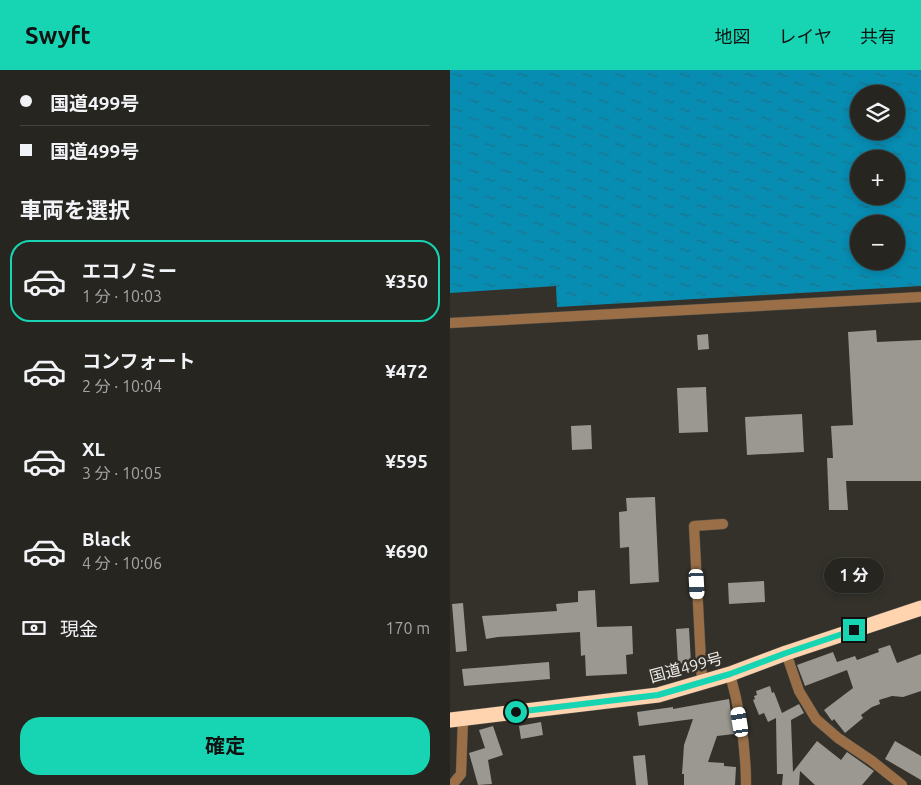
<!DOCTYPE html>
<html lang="ja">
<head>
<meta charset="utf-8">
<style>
  body { margin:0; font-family:Ubuntu,"Noto Sans JP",sans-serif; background:#2e2d29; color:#f1f3f6; height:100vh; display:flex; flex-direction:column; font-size:19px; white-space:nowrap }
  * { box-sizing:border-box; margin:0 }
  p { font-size:16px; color:#a4a5a5 }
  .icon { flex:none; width:28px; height:28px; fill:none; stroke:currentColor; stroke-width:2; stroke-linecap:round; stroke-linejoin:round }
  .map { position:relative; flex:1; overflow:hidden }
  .details { display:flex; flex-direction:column; background:#262520; width:450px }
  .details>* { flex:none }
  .top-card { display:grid; align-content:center; height:110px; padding:0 20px; background:#262520 }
  .tools { position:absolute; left:400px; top:15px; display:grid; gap:10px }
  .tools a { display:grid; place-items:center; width:55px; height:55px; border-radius:50%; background:#262520; box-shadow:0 2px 8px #0003,0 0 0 1px #42423e; font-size:25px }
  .end { position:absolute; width:22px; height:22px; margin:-11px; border:6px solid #17d5b2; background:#111; box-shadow:0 0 0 2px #111 }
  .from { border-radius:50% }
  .bubble { position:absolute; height:35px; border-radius:18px; background:#262520; box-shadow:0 2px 8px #0003,0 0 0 1px #42423e; font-size:16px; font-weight:700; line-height:35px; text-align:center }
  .car { position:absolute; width:15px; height:30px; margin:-15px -8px; border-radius:6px; box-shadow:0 0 4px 1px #0007; background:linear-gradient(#fff 24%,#345 0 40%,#fff 0 76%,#345 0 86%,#fff 0) }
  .top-card b { display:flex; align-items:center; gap:18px; height:48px; font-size:19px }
  .top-card b+b { border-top:1px solid #42423e }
  .top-card i { width:12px; height:12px; background:#f1f3f6 }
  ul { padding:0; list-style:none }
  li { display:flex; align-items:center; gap:15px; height:82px; margin:0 10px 8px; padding:0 10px; border:2px solid transparent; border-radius:20px }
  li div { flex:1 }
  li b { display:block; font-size:19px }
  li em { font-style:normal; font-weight:700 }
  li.current { border-color:#17d5b2 }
  li>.icon { width:45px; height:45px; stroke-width:1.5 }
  h2 { padding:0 20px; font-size:22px; line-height:60px }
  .pay { display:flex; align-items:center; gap:12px; height:55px; padding:0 20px; font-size:19px }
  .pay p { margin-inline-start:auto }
  .action { display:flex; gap:10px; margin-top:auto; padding:10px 20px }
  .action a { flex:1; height:58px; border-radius:20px; background:#17d5b2; color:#111; font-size:20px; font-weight:700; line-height:58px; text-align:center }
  header { display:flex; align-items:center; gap:30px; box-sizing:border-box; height:70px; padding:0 25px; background:#17d5b2; color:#111 }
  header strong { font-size:24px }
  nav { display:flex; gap:28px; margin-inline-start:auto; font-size:18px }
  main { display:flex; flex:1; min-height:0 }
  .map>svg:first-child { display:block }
</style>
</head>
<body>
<header>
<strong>Swyft</strong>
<nav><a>地図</a><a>レイヤ</a><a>共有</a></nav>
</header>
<main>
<section class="details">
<div class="top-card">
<b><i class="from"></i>国道499号</b>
<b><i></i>国道499号</b>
</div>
<h2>車両を選択</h2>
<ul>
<li class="current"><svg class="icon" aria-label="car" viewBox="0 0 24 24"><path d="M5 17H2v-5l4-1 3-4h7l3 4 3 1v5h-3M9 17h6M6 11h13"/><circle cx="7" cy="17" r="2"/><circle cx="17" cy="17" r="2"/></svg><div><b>エコノミー</b><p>1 分 · 10:03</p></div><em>¥350</em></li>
<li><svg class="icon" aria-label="car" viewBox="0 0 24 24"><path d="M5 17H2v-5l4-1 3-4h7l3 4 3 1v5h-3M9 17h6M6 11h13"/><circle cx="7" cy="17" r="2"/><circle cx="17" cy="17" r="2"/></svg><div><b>コンフォート</b><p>2 分 · 10:04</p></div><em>¥472</em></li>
<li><svg class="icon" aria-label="car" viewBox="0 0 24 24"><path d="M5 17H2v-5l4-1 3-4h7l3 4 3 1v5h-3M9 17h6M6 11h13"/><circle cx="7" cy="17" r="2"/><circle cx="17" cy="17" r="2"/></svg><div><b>XL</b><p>3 分 · 10:05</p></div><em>¥595</em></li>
<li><svg class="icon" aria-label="car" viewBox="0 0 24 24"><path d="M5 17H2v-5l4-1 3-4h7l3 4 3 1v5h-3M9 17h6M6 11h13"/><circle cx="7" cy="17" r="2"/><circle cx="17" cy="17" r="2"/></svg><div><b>Black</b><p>4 分 · 10:06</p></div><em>¥690</em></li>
</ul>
<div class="pay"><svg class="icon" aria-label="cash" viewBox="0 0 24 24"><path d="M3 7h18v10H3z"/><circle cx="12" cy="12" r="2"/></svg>現金<p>170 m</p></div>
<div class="action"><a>確定</a></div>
</section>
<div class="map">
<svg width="471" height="715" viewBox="0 0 471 715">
  <defs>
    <pattern id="water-ripples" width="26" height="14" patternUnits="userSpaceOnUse" patternTransform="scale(1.25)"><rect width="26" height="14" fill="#078cb2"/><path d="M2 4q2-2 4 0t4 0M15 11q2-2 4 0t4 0" fill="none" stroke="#1d748c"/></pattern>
  </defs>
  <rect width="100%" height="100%" fill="#33312a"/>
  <!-- water -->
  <path fill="url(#water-ripples)" fill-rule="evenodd" d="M0 0H471V216L107 237 106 216 0 223ZM409 24H446V61H409ZM409 89H446V126H409ZM409 154H446V191H409Z"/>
  <!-- building -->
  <path fill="#9a9890" d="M426 260 427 272 471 270V411H396L398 440H379L377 388H383L381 356 403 355 398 262Z
    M258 264 259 279 248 280 247 265Z
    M256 317 258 362 229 363 227 318Z
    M352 344 354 382 297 385 295 347Z
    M141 355 142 379 122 380 121 356Z
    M205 427 209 512 180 514 179 477 170 478 169 442 177 441 176 428Z
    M314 511 315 532 279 534 278 513Z
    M145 520 147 557 182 556 183 584 176 585 177 604 136 606 135 585 131 586 130 562 48 567 36 569 32 546 107 541 106 534 128 532V521Z
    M13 533 17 581 6 582 2 534Z
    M239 558 241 593 228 594 226 559Z
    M440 575 447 593 471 584V621L453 627 442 626 429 630 430 634 422 637 411 645 413 648 395 663 384 649 382 651 374 640 403 618 397 600 355 616 347 595 383 582 387 592 405 586 407 590 429 582 428 579Z
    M99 592 100 609 14 616 12 599Z
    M320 616 322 623 324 622 332 643 349 634 354 643 341 650 343 702 367 671 391 690 397 682 424 701 412 715H365L350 701 349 715H332L333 704H327L326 648 318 652 314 643 309 645 303 630 305 629 304 626 307 625 306 621Z
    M279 629 284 664 267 666 258 692 274 693V696L286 697 285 715H234V704H232L234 675 243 649 189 656 187 642 223 637V639Z
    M91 652 93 665 71 669 69 656Z
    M43 656 53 685 38 690 42 714 28 715 19 683 35 678 29 660Z
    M445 671 471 686V710L435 689Z
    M195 685 198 715H186L183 686Z"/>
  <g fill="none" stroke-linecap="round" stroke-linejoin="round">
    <!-- street casing -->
    <g stroke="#514f48" stroke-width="11">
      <path id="street" d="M0 253 471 227
        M336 583 349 621 366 649 388 668 422 691 452 715
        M280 604C290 640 296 678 296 715
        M252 612 244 456 273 454
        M2 715 11 704 13 648"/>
    </g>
    <!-- highway casing -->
    <g stroke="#514f48" stroke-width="16">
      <path id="highway" d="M0 650 208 625 280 604 336 583 471 538"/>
    </g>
    <!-- street -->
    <use href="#street" stroke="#9a6f47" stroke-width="10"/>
    <!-- highway -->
    <use href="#highway" stroke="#ffd4ae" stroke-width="15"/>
  </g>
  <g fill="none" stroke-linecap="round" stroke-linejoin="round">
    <!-- route -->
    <path stroke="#17d5b2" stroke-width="6" d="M66 642 208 625 280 604 336 583 404 560"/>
  </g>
  <g text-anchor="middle" stroke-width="5" stroke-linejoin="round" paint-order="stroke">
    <!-- street labels -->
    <g font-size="16" fill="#edebe7" stroke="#33312a">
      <text transform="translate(236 597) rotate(-15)" y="6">国道499号</text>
    </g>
  </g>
</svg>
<div class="tools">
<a><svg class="icon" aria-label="layers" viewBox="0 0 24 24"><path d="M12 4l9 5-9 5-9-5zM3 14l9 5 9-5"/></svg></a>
<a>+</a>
<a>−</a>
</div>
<i class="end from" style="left:66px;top:642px"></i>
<i class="end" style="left:404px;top:560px"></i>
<div class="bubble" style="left:374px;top:488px;width:60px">1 分</div>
<i class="car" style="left:247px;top:514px;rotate:177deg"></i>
<i class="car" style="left:290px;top:652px;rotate:351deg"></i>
</div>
</main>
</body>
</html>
